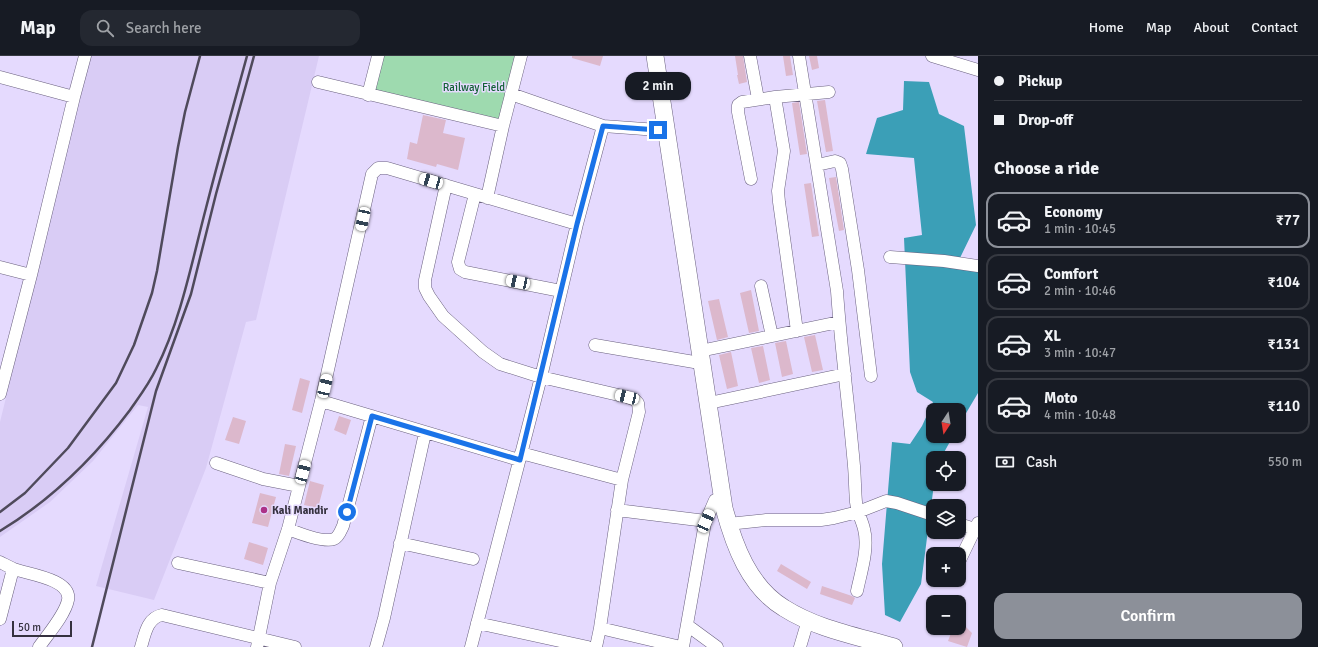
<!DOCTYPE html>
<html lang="en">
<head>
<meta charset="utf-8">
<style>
  body { margin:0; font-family:Signika,sans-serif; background:#242831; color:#f1f3f6; height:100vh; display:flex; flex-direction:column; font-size:15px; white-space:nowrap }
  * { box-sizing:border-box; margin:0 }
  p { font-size:13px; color:#9ea1a6 }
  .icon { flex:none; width:22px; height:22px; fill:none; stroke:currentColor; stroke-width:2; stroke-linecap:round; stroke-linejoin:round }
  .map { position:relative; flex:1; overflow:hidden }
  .sheet { display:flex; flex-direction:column; background:#171b24; width:340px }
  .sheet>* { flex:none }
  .top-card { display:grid; align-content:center; height:88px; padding:0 16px; background:#171b24 }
  .needle { width:26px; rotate:192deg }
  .fabs { position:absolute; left:926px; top:347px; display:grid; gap:8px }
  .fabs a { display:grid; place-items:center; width:40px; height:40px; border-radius:8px; background:#171b24; box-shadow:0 1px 3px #0004; font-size:20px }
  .scale { position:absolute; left:12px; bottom:10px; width:60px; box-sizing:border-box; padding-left:4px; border:2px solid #35313f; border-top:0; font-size:11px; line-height:14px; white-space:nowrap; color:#35313f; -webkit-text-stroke:3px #e5dafe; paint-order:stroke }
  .end { position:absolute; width:18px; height:18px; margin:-9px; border:5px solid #1a73e8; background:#fff; box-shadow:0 0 0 2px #fff }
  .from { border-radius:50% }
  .bubble { position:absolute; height:28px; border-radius:12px; background:#171b24; box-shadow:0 1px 3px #0004; font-size:13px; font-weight:600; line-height:28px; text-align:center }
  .car { position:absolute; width:12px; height:24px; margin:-12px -6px; border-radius:5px; box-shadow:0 0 3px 1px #0007; background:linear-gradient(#fff 24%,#345 0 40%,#fff 0 76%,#345 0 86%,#fff 0) }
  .top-card b { display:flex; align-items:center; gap:14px; height:38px; font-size:15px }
  .top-card b+b { border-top:1px solid #363941 }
  .top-card i { width:10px; height:10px; background:#f1f3f6 }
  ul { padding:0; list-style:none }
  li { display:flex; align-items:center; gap:12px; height:56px; margin:0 8px 6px; padding:0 8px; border:2px solid #363941; border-radius:12px }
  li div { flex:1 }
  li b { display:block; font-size:15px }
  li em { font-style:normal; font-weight:600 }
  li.selected { border-color:#8c9099 }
  li>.icon { width:36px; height:36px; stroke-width:1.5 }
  h2 { padding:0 16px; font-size:18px; line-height:48px }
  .pay { display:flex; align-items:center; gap:10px; height:44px; padding:0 16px; font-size:15px }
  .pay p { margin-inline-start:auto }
  .cta { display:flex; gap:8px; margin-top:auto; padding:8px 16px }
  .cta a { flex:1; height:46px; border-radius:12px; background:#8c9099; color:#fff; font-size:16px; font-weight:600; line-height:46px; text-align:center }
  header { display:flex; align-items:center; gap:24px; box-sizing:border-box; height:56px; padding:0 20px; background:#171b24; border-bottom:1px solid #363941 }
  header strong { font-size:19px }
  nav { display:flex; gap:22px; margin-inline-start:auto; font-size:14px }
  .search { width:280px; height:36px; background:#242831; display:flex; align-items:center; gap:10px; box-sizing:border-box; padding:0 14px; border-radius:12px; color:#9ea1a6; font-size:15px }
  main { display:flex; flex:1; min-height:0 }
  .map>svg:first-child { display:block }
</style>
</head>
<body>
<header>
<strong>Map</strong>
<div class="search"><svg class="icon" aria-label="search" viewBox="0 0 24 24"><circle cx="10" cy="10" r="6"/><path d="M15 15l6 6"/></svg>Search here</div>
<nav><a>Home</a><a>Map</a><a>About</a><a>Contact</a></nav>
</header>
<main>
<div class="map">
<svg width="978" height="591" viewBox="0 0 978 591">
  <rect width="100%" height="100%" fill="#e5dafe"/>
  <!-- built -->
  <path fill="#d9ccf5" d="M90 0H319L256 264 246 266 206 412 154 544 96 530 148 351 138 349 93 405 50 446 0 481V366Z"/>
  <!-- green -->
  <path fill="#9edaaf" d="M384 0H516L497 69 374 34Z"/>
  <!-- water -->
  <path fill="#3b9fb7" d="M904 25 929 26 939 58 964 70 976 169 959 204 978 214V337L959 369V354H933V380H953L941 402H933V428H934L921 528 900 566 885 559 882 508 892 386 910 388 922 370 933 346 917 336 910 316 904 182 922 179 914 102 866 98 877 62 903 54Z"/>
  <!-- building -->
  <path fill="#dcb8cc" d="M572 0H603L600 10 572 2Z
    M735 0H743L747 26 739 28 737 19H738Z
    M783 0H790L793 19 786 20Z
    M809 0H817L819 12 812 14Z
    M825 44 833 95 826 96 817 45Z
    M799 46 807 98 800 99 792 47Z
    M423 59 446 64 443 77 465 82 458 114 437 108 436 111 407 103 410 86 417 88Z
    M836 121 844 174 839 175 829 122Z
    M811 127 819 180 812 181 804 128Z
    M751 234 759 275 749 277 740 237Z
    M719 243 728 281 717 284 708 245Z
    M815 279 823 314 812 316 804 281Z
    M786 285 793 318 782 321 775 287Z
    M763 290 770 324 759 327 751 292Z
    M731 296 738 330 727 333 719 299Z
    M300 322 310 325 302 357 292 354Z
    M339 360 351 364 346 379 334 374Z
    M233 361 246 365 239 388 225 384Z
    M285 388 296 390 289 420 279 418Z
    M310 425 324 429 318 452 304 449Z
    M260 437 276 441 268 471 252 467Z
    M249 486 268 492 263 509 244 503Z
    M781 508 811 526 807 533 777 515Z
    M822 530 852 540 855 542 852 549 820 538Z
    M959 564 972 577 967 591 948 585 953 572H959Z"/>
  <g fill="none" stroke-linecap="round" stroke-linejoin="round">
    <!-- minor casing -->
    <g stroke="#6a617f" stroke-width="13">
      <path id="minor" d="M750 0 758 43
        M799 0 837 235C841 294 849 352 854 410 855 422 855 434 856 446 857 456 862 464 864 473 869 492 861 516 857 535
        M932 0 978 14
        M0 21 74 41
        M318 26 503 70
        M511 38 603 70
        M368 39 378 0
        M775 41 829 36
        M817 109 835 105 840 107 842 113 858 214 871 320
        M751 123 738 56V49L742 46 775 41 784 95 778 135 779 146 797 275
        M446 129 425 224V232L429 240 443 260 483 296 500 308 541 321 627 341 635 344 638 347 639 356 622 424 600 572
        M475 138 458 206 460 213 465 216 561 235
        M487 142 503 70 521 0
        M890 201 944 205 978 210
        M0 211 31 219
        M761 230 772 280
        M595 289 694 306
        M700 295 839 266
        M0 338 31 219 74 41 85 0
        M321 345 519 404
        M709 347 845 318
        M521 397 622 424
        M216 407 263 423 299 430
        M617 454 706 465
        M728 468 766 464H821L834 462 858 456 886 445 897 447 933 459
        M959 468 978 474
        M288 473C298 477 324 487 334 483 339 481 341 474 343 470L372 360
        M400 487 473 503
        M0 506C4 508 9 511 14 513 27 518 72 523 68 544 65 559 48 578 39 591
        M959 506 978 467
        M178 507 270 527
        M0 563 13 513
        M477 567 588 591
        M687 569 717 591
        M141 591C145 578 147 562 162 559L295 591
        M257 591 270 527 288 473 321 345 372 118 378 112H387L577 168 603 70 658 74
        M376 591 384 562 425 377
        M471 591 541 321 577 168
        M596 591 600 572 681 591
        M683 591 705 467 715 444
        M800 591 808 564"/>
    </g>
    <!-- highway casing -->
    <g stroke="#6a617f" stroke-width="18">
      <path id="highway" d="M655 0 724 452C734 489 749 531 784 552 817 573 857 580 894 591"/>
    </g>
    <!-- minor -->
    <use href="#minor" stroke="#fff" stroke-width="12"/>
    <!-- highway -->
    <use href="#highway" stroke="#fff" stroke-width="17"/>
    <!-- rail -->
    <path stroke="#4f4a5b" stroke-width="2.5" d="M0 456 25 437 68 392 116 327 134 289 152 237 157 215 178 91 185 56 200 0
      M0 475C51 444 94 402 130 354 139 341 149 328 156 313 181 264 192 205 206 152 219 101 233 51 247 0
      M92 591 156 335 191 238 216 138 254 0"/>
  </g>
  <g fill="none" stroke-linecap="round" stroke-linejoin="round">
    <!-- route -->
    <path stroke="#1a73e8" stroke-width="5" d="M347 456 372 360 520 404 577 168 603 70 658 74"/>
  </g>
  <!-- markers -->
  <circle fill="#ac3287" stroke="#e5dafe" stroke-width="1.5" cx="264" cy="454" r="4"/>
  <g text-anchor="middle" stroke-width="3" stroke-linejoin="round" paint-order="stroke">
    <!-- park labels -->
    <g font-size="11" fill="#126035" stroke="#e5dafe">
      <text x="474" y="35">Railway Field</text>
    </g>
    <!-- poi labels -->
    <g font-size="11" font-weight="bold" fill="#35313f" stroke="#e5dafe" text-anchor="start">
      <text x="272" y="458">Kali Mandir</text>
    </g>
  </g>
</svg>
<div class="fabs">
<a><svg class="needle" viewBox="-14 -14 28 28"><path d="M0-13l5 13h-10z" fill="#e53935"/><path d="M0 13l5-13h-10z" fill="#9ea1a6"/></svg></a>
<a><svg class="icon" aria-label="locate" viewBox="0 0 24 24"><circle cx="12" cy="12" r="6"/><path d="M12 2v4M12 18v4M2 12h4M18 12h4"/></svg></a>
<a><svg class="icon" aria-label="layers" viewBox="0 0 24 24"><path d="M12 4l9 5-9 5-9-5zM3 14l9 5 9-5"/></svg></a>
<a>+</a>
<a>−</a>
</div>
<div class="scale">50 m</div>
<i class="end from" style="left:347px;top:456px"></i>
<i class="end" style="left:658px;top:74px"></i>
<div class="bubble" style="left:625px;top:16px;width:66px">2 min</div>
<i class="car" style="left:431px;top:125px;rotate:286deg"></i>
<i class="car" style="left:363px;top:163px;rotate:192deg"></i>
<i class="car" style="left:518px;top:226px;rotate:282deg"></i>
<i class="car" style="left:325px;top:330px;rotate:13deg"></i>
<i class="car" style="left:627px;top:341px;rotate:283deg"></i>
<i class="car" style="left:303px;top:416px;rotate:15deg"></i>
<i class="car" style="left:706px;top:465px;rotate:24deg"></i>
</div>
<section class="sheet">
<div class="top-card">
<b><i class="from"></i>Pickup</b>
<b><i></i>Drop-off</b>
</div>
<h2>Choose a ride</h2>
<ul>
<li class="selected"><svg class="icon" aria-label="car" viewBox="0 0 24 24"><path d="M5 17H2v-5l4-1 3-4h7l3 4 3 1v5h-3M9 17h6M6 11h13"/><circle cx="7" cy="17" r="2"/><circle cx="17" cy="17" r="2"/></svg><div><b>Economy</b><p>1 min · 10:45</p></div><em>₹77</em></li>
<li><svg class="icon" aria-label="car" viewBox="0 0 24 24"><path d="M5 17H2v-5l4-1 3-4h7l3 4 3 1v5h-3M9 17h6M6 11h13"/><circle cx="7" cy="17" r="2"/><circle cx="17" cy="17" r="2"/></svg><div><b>Comfort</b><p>2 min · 10:46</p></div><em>₹104</em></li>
<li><svg class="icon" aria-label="car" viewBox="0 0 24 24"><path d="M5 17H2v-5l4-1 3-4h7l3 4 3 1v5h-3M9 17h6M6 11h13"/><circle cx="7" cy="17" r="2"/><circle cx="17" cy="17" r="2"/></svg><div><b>XL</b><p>3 min · 10:47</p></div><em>₹131</em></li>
<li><svg class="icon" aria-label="car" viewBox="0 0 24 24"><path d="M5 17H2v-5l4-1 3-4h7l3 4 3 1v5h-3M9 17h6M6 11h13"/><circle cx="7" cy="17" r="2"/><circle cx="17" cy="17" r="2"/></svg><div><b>Moto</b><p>4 min · 10:48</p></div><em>₹110</em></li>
</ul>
<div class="pay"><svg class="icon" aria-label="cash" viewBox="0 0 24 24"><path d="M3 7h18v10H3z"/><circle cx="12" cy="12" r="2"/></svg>Cash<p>550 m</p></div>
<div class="cta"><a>Confirm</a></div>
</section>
</main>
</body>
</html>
